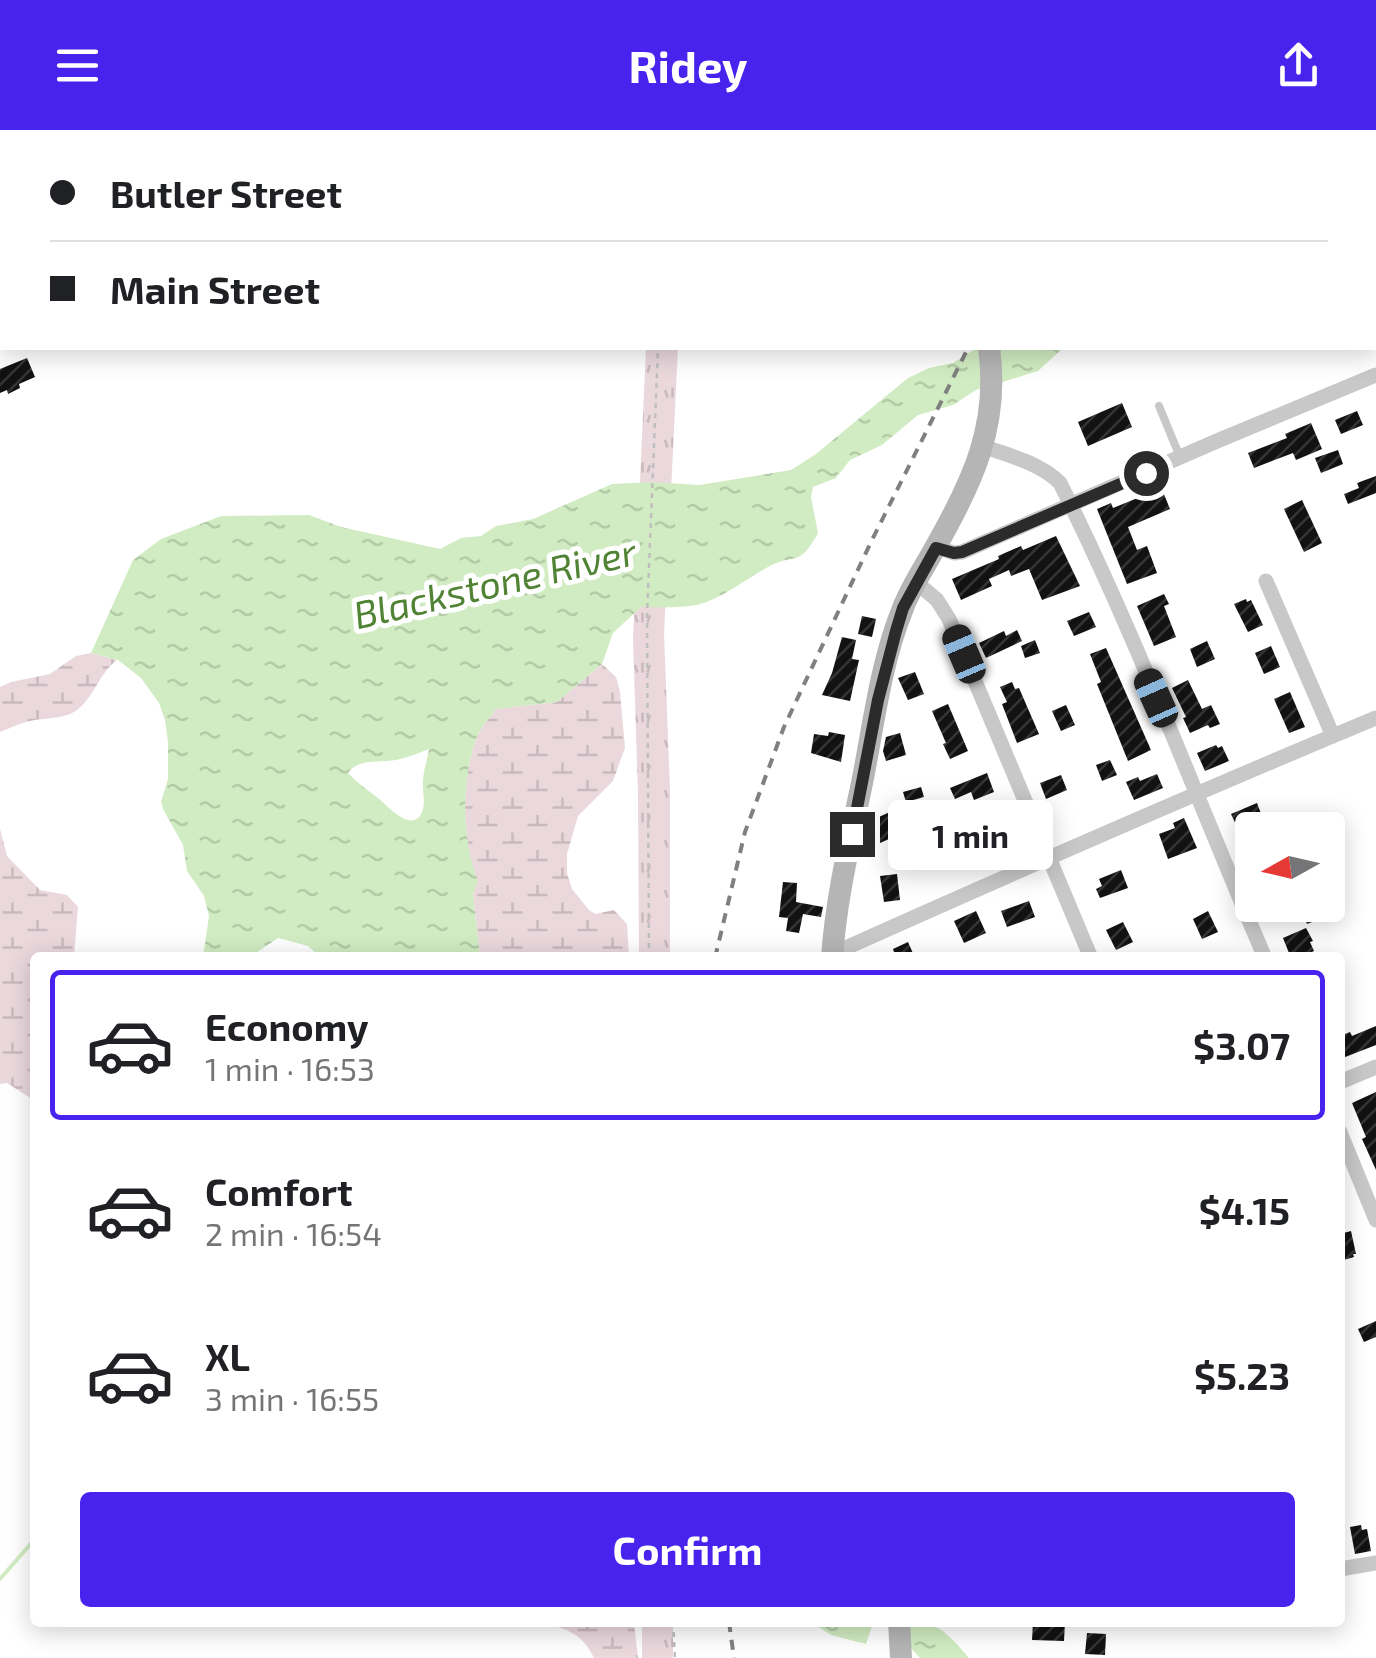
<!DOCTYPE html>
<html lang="en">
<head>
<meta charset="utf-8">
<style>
  body { margin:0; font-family:"Exo 2",sans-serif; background:#f2f2f2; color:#202124; height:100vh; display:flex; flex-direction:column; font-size:38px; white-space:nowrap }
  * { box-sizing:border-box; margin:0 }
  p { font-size:32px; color:#757577 }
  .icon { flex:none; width:55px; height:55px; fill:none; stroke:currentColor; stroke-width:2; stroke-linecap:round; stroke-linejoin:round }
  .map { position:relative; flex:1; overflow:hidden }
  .side { position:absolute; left:30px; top:822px; width:1315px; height:675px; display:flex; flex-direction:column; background:#fff; border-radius:10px; box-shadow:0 5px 25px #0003 }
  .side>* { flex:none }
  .banner { position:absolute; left:0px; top:0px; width:1378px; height:220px; box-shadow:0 5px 25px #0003; display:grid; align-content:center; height:220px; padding:0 50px; background:#fff }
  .needle { width:65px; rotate:262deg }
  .tools { position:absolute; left:1235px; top:682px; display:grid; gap:20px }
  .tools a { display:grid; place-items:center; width:110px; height:110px; border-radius:10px; background:#fff; box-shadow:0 5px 25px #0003; font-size:50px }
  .end { position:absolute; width:45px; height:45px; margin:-22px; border:12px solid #2b2b2b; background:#fff; box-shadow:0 0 0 5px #fff }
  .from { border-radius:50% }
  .bubble { position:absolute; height:70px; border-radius:10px; background:#fff; box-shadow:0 5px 25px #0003; font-size:32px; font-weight:700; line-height:70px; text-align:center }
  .car { position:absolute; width:30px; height:60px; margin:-30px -15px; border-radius:12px; box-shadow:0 0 8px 2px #0007; background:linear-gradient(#222 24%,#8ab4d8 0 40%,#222 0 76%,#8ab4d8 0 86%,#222 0) }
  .banner b { display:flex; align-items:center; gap:35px; height:95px; font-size:38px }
  .banner b+b { border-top:2px solid #e0e0e0 }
  .banner i { width:25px; height:25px; background:#202124 }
  ul { padding:18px 0 0; list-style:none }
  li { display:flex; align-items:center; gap:30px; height:150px; margin:0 20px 15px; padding:0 30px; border:5px solid transparent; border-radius:10px }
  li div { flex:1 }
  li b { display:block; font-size:38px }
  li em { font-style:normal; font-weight:700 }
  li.on { border-color:#4723ed }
  li>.icon { width:90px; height:90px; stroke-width:1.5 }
  .action { display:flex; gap:20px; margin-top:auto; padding:20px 50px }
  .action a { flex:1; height:115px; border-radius:10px; background:#4723ed; color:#fff; font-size:40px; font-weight:700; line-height:115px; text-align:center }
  header { display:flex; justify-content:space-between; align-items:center; height:130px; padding:0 50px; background:#4723ed; color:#fff; font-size:45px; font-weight:700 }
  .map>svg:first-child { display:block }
</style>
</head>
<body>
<header><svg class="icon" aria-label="menu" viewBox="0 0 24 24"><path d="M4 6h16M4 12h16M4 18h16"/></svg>Ridey<svg class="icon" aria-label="share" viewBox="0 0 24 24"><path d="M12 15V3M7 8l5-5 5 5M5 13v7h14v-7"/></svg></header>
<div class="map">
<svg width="1376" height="1528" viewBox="0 0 1376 1528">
  <defs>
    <pattern id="wetland-marsh" width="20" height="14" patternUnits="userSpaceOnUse" patternTransform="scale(2.5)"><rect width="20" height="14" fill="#ead8dd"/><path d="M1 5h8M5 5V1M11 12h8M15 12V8" fill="none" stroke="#c9babe"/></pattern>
    <pattern id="park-tufts" width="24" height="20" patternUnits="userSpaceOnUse" patternTransform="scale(2.5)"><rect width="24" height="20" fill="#ead8dd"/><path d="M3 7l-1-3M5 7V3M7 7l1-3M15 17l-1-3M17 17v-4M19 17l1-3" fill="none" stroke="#c9babe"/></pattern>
    <pattern id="water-ripples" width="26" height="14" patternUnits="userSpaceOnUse" patternTransform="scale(2.5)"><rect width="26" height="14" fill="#d1ecc2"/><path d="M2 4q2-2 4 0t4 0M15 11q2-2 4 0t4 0" fill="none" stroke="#b4cba7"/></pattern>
    <pattern id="building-hatch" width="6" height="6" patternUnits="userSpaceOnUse" patternTransform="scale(2.5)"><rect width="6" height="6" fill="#121212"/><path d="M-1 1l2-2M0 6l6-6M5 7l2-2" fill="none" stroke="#353535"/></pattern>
  </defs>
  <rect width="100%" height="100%" fill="#fff"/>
  <!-- wetland -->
  <path fill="url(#wetland-marsh)" d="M91 523 117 530C98 543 92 575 70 584 59 589 42 588 30 591 20 593 10 598 0 602V557L11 552 50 544 76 526Z
    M602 534 616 547 620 562 625 618 613 651 578 686 567 724V743L572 759 589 780 595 784 614 780 627 794 629 827H480L473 764 477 751C462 709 461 655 475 612 478 600 489 589 496 579L557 572Z
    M0 699 7 726 40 760 67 765 78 777 74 827 35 828V971L7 953 0 954Z
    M543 1493H634L638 1528H594C582 1503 567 1499 543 1493Z"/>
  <!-- park -->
  <path fill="url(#park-tufts)" d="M646 218H678L664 504 670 660V827L639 828 638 664 633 509Z
    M642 1493H673V1528H642Z"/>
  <!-- water -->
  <path fill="url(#water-ripples)" fill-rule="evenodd" d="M977 218H1063L1038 241 976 260 953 275 918 285 882 315 850 330 836 348 813 357 811 367 818 403C798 439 796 422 768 437 745 449 717 473 690 476 674 478 657 477 641 477L613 503 602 534 557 572 496 579C489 589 478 600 475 612 461 656 462 709 478 751L473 764 480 827H320L308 816 278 808 250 827H203L209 786 204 766 187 741 183 715 163 679 161 672 168 649V612L165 590 159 573 141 548 118 530 91 523 133 430 161 409 221 386 309 385 341 397 440 419 461 408 481 406 496 396 533 389 612 354 652 352 699 355 791 340 816 324 908 248 929 238 953 233ZM429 619C427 629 424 640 423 650 422 660 426 673 422 682 412 705 387 675 378 668 368 660 357 653 348 643 359 628 378 633 396 630 407 628 418 623 429 619Z
    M813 1493H873L866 1514 831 1505Z
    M887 1493C934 1492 938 1491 969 1528H920Z"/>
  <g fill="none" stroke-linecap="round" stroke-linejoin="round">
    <!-- stream -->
    <path stroke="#d1ecc2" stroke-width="4" d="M0 1449 35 1409"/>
  </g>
  <!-- building -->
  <path fill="url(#building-hatch)" d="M27 228 35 247 19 254 20 258 8 264 7 260 0 263V239Z
    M1122 273 1132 297 1088 316 1078 292Z
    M1357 281 1363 295 1341 304 1335 290Z
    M1311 293 1322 319 1296 330 1293 323 1254 338 1248 323 1287 308 1285 304Z
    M1338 320 1343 334 1321 343 1315 328Z
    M1376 346V363L1348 374 1344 364 1359 358 1357 353Z
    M1159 352 1170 379 1128 397 1137 420 1147 416 1157 443 1127 454 1097 379 1111 373 1113 378 1145 365 1143 359Z
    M1302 370 1322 413 1304 422 1284 379Z
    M1056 406 1080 456 1042 470 1029 439 1011 446 1009 440 989 449 992 456 961 470 952 449 999 429 998 426 1021 416 1023 420Z
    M1164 464 1169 474 1164 476 1176 507 1154 516 1137 476Z
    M1246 469 1247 472 1251 470 1263 495 1248 502 1234 474Z
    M1089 482 1096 497 1074 506 1067 491Z
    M862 486 876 489 872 507 858 504Z
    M1017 500 1022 511 986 528 979 513 1004 501 1006 506Z
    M842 507 856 510 852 529 859 530 850 571 822 565 832 543Z
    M1035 510 1040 523 1025 528 1021 516Z
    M1207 511 1215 529 1197 537 1190 519Z
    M1271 516 1280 537 1264 544 1255 523Z
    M1106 518 1151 620 1128 631 1097 554 1101 552 1090 524Z
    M915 542 924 564 908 570 898 548Z
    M1188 550 1202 579 1211 575 1220 594 1210 598 1208 595 1190 603 1183 588 1186 587 1172 558Z
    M1012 552 1015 559 1019 558 1039 604 1017 613 1002 574 1007 572 1000 557Z
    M1290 562 1305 597 1289 603 1274 569Z
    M948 574 968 621 950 629 943 614 946 613 932 581Z
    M1066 575 1075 595 1061 601 1052 581Z
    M829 602 845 605 841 632 811 623 814 604 828 606Z
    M900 603 906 625 886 631 883 621 886 607Z
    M1216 615 1218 618 1222 616 1229 631 1205 641 1197 623Z
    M1110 630 1117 645 1102 651 1096 635Z
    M987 643 994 662 974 670 971 662 955 669 950 658Z
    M1157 644 1163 658 1134 670 1126 652 1138 647 1140 651Z
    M1061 645 1067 660 1046 669 1040 653Z
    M921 657 924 667 906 672 903 662Z
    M1257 673 1263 689 1238 699 1231 684Z
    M899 678 909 700 880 713 872 690Z
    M1184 688 1197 718 1168 729 1159 704 1175 698 1173 693Z
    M1010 702 1017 718 997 726 991 710Z
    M1121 740 1128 758 1100 768 1096 759 1102 756 1099 749Z
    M897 744 900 770 884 772 880 746Z
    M783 752 797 753 796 772 823 777 821 787 803 784 799 803 786 801 788 788 779 787Z
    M1029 771 1035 787 1007 797 1001 781Z
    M1299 775H1323L1327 786 1307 794Z
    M976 781 986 803 964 813 954 791Z
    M1208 781 1218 802 1202 809 1193 789Z
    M1123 792 1133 812 1116 820 1106 800Z
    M1306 798 1313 811 1310 812 1314 821 1298 828H1291L1283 808Z
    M908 812 915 828H896L893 819Z
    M1376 896V915L1340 929V906L1350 902 1352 906Z
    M1376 962V1040L1362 1009 1366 1007 1352 973Z
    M1351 1101 1356 1124H1353L1354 1127 1340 1131V1104Z
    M1376 1191V1207L1364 1212 1358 1199Z
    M1361 1395 1362 1400 1367 1399 1371 1421 1355 1424 1350 1397Z
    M1033 1492H1065L1064 1511 1032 1510Z
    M1087 1503 1106 1504 1105 1525 1085 1524Z"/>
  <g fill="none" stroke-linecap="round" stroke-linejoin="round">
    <!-- path -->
    <path stroke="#bfbfbf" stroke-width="2.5" stroke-dasharray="5 5" stroke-linecap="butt" d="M696 2V0
      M649 828 647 485 658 218
      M673 1492 675 1528"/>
    <!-- service -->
    <path stroke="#c8c8c8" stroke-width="8" d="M404 0 405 2
      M1159 276 1180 327"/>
    <!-- minor -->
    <path stroke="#c8c8c8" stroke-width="15" d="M276 0 277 2
      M636 0 638 2
      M836 2 842 0
      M983 316C1009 326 1041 333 1060 353 1137 507 1197 670 1265 828
      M936 417 954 423 962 422 1217 311 1376 245
      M1266 451 1333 606
      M916 452 937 470 949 489 1091 828
      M832 824C1013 743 1193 664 1376 588
      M1340 952 1376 937
      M1340 1002 1376 1090
      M1340 1439 1376 1433"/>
    <!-- tertiary -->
    <path stroke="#c8c8c8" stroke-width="20" d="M432 2 438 0
      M0 189 2 188"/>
    <!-- secondary -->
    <path stroke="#b5b5b5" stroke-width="22" d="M906 0 907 2
      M832 828C836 767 851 707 863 648 874 592 881 532 903 478 911 457 924 438 935 418 972 353 1000 295 989 218
      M899 1492 901 1528"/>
    <!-- rail -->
    <path stroke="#808080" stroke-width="4" stroke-dasharray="10 8" stroke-linecap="butt" d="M1040 2V0
      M715 828 745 702 784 597 871 412 968 218
      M729 1492 734 1528"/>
  </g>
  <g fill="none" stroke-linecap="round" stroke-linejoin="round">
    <!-- route -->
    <path stroke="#2b2b2b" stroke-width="12" d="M852 704 878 570 896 501 903 478 936 418 954 423 962 422 1146 343"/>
  </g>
  <g text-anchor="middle" stroke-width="10" stroke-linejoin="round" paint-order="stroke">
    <!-- water labels -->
    <g font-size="38" font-style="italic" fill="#508333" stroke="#fff">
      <text transform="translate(495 454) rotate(-13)" y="13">Blackstone River</text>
    </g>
  </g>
</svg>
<div class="tools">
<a><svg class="needle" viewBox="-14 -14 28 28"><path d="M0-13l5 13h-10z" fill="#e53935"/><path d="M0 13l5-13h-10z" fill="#757577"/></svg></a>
</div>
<i class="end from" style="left:1146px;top:343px"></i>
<i class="end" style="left:852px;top:704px"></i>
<div class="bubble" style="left:888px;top:670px;width:165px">1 min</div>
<i class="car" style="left:964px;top:524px;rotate:337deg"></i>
<i class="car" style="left:1156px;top:568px;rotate:336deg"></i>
<div class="banner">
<b><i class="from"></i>Butler Street</b>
<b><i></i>Main Street</b>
</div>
<section class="side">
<ul>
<li class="on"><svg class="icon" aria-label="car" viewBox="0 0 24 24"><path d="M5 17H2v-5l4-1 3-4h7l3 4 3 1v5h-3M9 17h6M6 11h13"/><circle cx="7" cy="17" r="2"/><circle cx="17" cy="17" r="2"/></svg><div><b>Economy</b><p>1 min · 16:53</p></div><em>$3.07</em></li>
<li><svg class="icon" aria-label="car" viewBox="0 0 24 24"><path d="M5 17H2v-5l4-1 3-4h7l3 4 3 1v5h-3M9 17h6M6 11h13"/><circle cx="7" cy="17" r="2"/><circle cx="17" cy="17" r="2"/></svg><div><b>Comfort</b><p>2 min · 16:54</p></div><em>$4.15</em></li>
<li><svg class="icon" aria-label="car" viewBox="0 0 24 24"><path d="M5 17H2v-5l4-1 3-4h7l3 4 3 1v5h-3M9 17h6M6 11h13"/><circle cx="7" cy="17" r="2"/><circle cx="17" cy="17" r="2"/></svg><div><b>XL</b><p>3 min · 16:55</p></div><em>$5.23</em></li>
</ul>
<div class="action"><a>Confirm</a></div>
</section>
</div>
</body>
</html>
